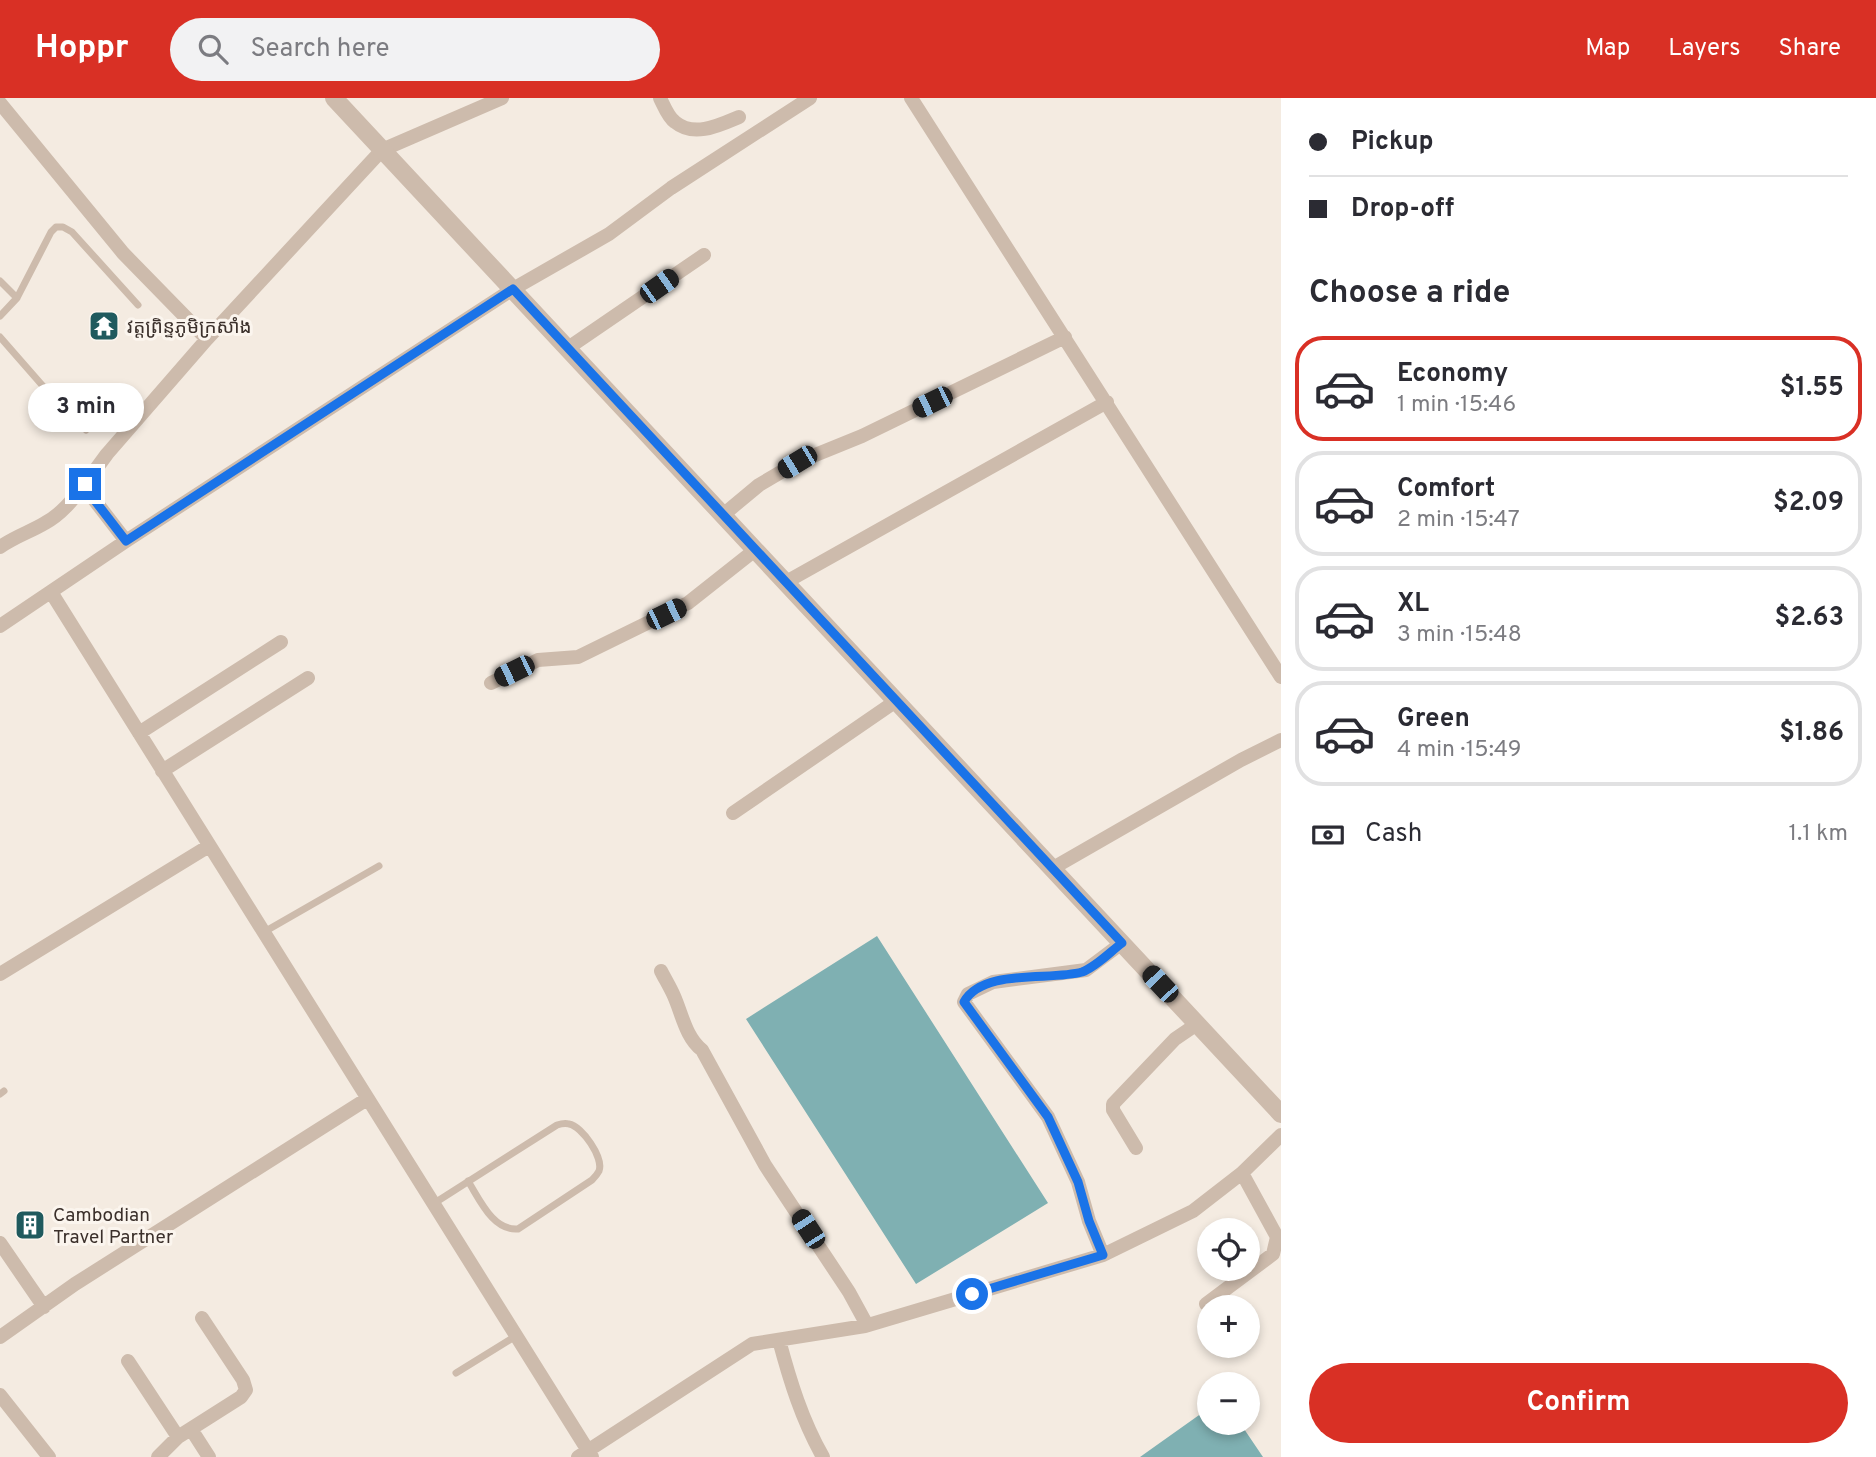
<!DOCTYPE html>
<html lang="en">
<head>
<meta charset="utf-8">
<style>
  body { margin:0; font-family:Overpass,"Noto Sans Khmer",sans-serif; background:#f2f2f3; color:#2b2b33; height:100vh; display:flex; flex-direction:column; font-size:26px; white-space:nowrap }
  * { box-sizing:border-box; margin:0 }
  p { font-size:23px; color:#7c7c81 }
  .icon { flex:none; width:38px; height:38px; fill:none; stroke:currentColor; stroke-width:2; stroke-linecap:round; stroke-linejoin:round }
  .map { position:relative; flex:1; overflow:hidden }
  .sheet { display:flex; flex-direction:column; background:#fff; width:595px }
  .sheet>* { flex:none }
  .guide { display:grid; align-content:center; height:154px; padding:0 28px; background:#fff }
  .tools { position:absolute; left:1197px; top:1120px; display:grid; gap:14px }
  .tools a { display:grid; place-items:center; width:63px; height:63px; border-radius:50%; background:#fff; box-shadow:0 4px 10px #0003; font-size:35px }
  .end { position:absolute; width:32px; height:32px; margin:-16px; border:9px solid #1a73e8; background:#fff; box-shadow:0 0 0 4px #fff }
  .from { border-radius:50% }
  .bubble { position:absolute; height:49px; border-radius:24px; background:#fff; box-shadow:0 4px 10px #0003; font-size:23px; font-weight:700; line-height:49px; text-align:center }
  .car { position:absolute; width:21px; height:42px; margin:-21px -10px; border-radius:9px; box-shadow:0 0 5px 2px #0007; background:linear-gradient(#222 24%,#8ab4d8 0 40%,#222 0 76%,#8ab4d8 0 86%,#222 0) }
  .guide b { display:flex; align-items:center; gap:24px; height:66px; font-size:26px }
  .guide b+b { border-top:2px solid #e1e1e2 }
  .guide i { width:18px; height:18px; background:#2b2b33 }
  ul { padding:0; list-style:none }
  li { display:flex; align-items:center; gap:21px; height:105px; margin:0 14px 10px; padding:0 14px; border:4px solid #e1e1e2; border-radius:28px }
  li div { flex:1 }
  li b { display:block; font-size:26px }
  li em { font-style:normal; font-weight:700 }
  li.active { border-color:#d93025 }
  li>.icon { width:63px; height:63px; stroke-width:1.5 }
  h2 { padding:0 28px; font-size:32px; line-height:84px }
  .pay { display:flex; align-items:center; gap:18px; height:77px; padding:0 28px; font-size:26px }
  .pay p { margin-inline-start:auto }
  .cta { display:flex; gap:14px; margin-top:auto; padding:14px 28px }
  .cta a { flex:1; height:80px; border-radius:42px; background:#d93025; color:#fff; font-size:28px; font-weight:700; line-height:80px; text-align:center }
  header { display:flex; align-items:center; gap:42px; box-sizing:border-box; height:98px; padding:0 35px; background:#d93025; color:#fff }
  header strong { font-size:33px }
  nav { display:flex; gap:38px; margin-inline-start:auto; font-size:24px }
  .search { width:490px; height:63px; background:#f2f2f3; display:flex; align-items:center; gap:18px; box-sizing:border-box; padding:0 24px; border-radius:38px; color:#7c7c81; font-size:26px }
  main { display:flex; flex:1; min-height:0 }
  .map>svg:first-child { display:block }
</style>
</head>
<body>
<header>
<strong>Hoppr</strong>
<div class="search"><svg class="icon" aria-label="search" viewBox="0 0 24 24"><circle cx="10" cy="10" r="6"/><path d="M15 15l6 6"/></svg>Search here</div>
<nav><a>Map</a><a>Layers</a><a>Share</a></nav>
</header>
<main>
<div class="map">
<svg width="1281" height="1359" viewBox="0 0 1281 1359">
  <rect width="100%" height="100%" fill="#f4ebe1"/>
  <!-- water -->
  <path fill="#7fb0b2" d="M877 838 1048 1105 916 1186 746 921Z
    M1209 1310V1325H1240L1263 1359H1140Z"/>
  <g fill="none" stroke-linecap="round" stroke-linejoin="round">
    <!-- service -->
    <path stroke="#cdbbac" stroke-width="7" d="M0 183 17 200
      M0 218 17 200 51 134 56 129H63L72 134 138 207
      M0 239 56 303 86 332
      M264 834 379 768
      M0 996 4 993
      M433 1106 557 1027C560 1026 566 1025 569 1026 582 1028 604 1060 599 1073 598 1075 594 1080 592 1082L518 1131C493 1133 480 1102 468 1083
      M456 1275 516 1238"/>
    <!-- minor -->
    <path stroke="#cdbbac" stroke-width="14" d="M660 0C664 8 668 19 675 24 694 40 720 27 739 19
      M911 0 1281 579
      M0 5 123 155 207 241
      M568 250 704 157
      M723 417 759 387 798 364 862 338 1065 239
      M126 443 89 395 85 386 107 356 207 241 382 52 502 0
      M0 449C16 438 30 434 45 425 62 416 74 400 85 386
      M786 484 1107 304
      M51 494 592 1359
      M0 528 126 443 513 191 609 136 671 90 810 0
      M491 585 538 562 578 559 688 505 755 452
      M139 635 281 544
      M162 673 308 580
      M733 715 896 603
      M1053 770 1241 662 1281 642
      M661 873C665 881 670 889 674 898 682 916 686 940 702 952L765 1067 849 1194 867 1227
      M0 876 209 748
      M1136 1050 1113 1012V1006L1175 941 1197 926
      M0 1145 44 1209
      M1103 1157 1089 1123 1078 1084 1048 1019 964 904 968 896 993 884 1086 872 1122 845
      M1206 1206 1273 1156 1277 1139 1242 1075
      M0 1239 75 1186 367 1001
      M779 1242C790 1283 802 1322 823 1359
      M128 1263 178 1339
      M0 1297 49 1359
      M191 1331 209 1359
      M158 1359 178 1339 241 1299 246 1292 243 1282 202 1220
      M578 1359 752 1246 865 1228 1103 1157 1193 1113 1242 1075 1281 1037"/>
    <!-- tertiary -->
    <path stroke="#cdbbac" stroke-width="18" d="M334 0 1281 1016"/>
  </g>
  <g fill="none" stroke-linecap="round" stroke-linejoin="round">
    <!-- route -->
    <path stroke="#1a73e8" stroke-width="9" d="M85 386 89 395 126 443 513 191 1122 845C1110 854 1096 869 1082 874 1051 883 983 870 964 904L1048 1019 1078 1084 1089 1123 1103 1157 972 1196"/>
  </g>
  <!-- icons -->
  <defs>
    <g id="temple-square" transform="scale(1.575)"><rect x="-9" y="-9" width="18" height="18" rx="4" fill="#1f5a5e" stroke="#fbf5ee"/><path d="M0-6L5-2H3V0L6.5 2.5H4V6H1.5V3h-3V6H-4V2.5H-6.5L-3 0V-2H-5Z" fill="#fff"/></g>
    <g id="building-square" transform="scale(1.575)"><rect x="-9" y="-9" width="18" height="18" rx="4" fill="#1f5a5e" stroke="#fbf5ee"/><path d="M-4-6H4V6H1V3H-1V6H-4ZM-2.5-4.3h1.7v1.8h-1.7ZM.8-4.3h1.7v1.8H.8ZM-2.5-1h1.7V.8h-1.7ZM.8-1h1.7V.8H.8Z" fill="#fff"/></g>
  </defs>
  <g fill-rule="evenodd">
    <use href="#temple-square" x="104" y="228"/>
    <use href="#building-square" x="30" y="1127"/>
  </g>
  <g text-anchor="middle" stroke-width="6" stroke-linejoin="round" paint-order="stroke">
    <!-- poi labels -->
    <g font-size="19" fill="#3b302b" stroke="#fbf5ee" text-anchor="start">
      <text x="127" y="235">វត្តព្រិន្ទភូមិក្រសាំង</text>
      <text x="53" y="1123">Cambodian<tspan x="53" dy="22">Travel Partner</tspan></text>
    </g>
  </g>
</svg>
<div class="tools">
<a><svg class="icon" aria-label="locate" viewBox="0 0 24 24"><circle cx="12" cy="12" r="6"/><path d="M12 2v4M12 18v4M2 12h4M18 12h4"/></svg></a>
<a>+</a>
<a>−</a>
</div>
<i class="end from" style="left:972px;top:1196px"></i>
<i class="end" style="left:85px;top:386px"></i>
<div class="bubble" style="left:28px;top:285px;width:116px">3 min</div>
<i class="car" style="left:659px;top:188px;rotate:55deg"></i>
<i class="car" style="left:932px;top:304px;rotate:244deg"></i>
<i class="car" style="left:797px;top:364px;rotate:239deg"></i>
<i class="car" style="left:666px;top:516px;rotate:64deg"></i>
<i class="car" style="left:514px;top:573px;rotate:244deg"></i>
<i class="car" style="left:1160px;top:886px;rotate:317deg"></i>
<i class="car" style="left:808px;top:1131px;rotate:327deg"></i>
</div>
<section class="sheet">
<div class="guide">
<b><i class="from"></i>Pickup</b>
<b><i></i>Drop-off</b>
</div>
<h2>Choose a ride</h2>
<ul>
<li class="active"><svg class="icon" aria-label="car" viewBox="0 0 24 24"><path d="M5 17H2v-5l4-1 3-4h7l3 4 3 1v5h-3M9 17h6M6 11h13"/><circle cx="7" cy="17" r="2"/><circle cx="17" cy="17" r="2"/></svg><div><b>Economy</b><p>1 min · 15:46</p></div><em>$1.55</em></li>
<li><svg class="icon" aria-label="car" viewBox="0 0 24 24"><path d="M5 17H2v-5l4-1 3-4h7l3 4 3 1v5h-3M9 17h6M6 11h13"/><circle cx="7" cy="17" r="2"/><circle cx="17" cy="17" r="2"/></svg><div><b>Comfort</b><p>2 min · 15:47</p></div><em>$2.09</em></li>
<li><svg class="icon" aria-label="car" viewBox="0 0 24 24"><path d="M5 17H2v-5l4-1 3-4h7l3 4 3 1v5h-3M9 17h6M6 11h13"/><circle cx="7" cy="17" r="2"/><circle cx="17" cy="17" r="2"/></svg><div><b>XL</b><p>3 min · 15:48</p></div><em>$2.63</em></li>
<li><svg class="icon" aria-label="car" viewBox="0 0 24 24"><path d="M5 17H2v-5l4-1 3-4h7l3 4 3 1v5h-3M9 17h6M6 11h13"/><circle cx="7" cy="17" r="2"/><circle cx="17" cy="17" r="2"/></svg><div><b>Green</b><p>4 min · 15:49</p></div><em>$1.86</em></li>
</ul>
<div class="pay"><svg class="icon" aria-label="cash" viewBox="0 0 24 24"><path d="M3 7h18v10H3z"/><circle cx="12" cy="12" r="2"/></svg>Cash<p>1.1 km</p></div>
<div class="cta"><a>Confirm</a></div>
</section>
</main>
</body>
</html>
